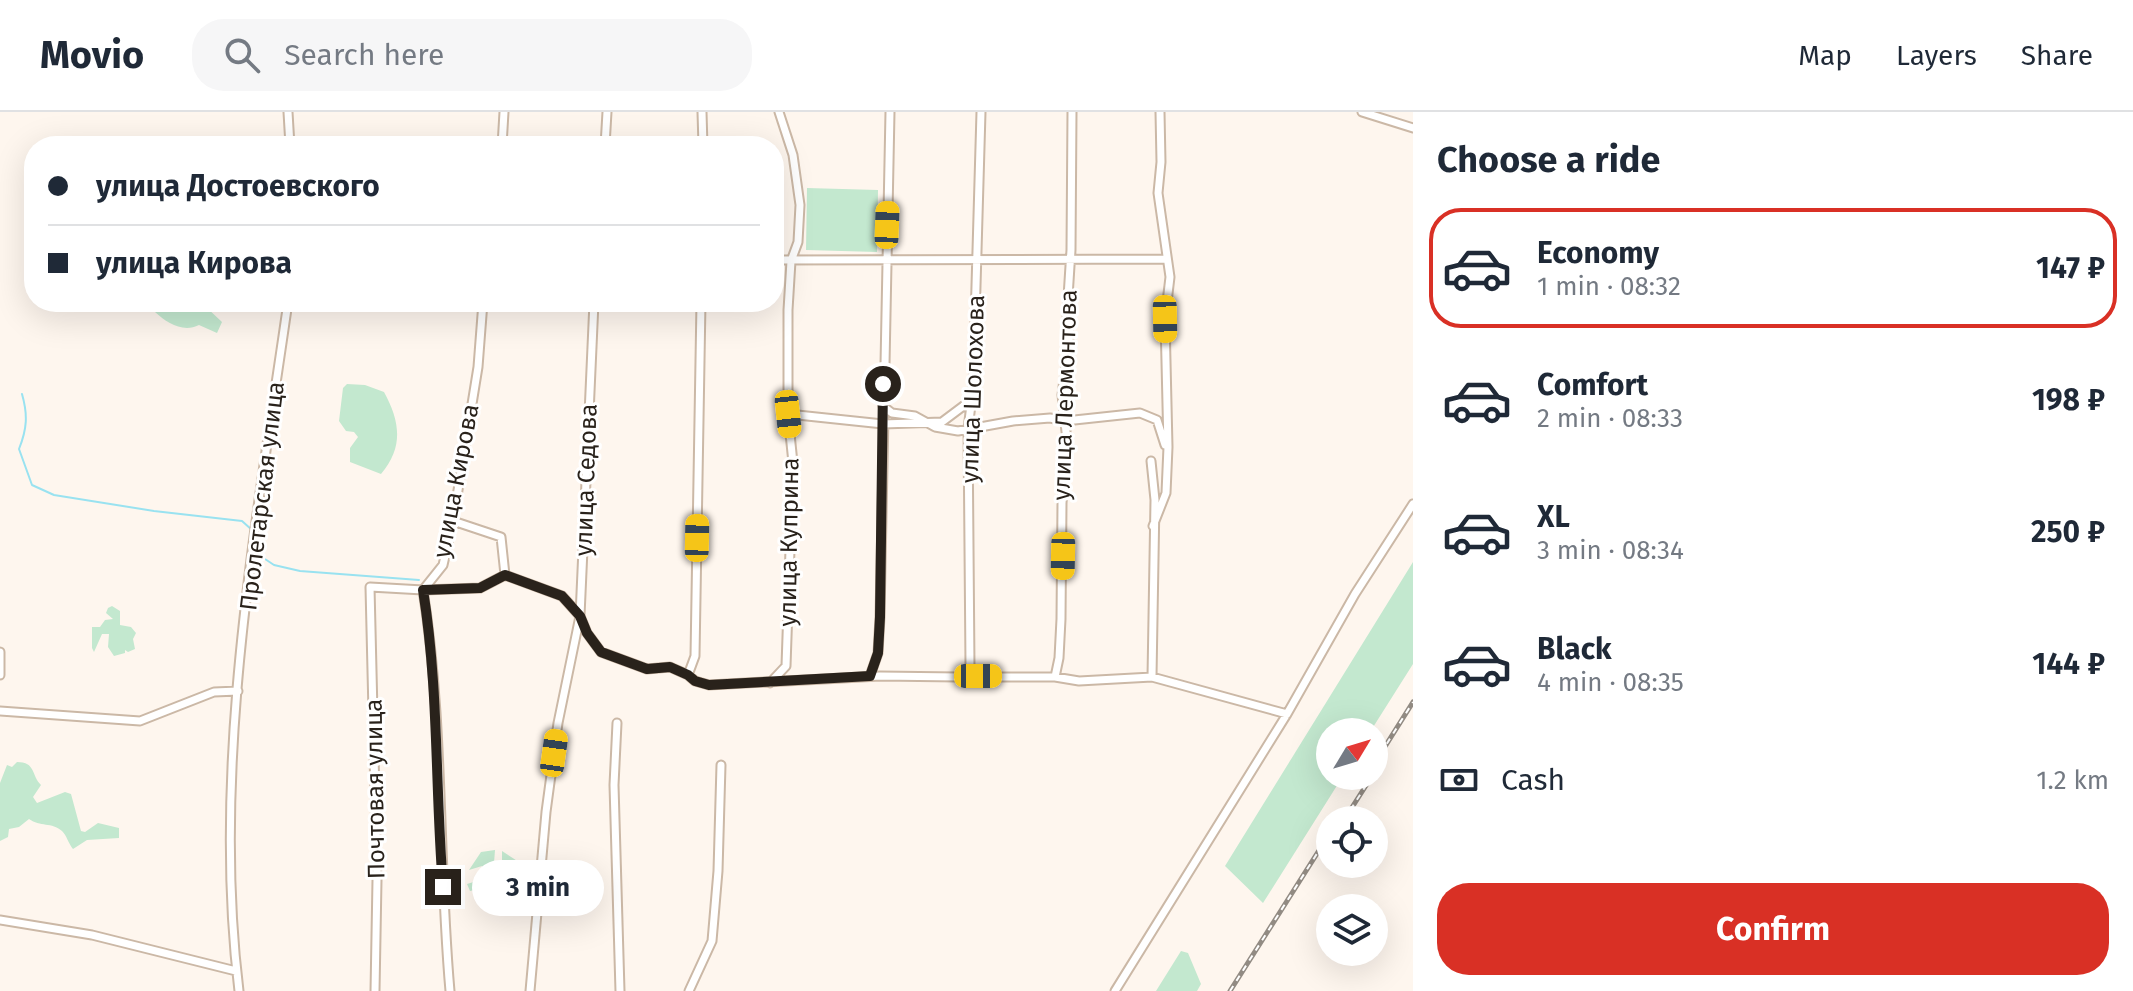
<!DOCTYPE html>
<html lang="en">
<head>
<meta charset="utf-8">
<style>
  body { margin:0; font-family:"Fira Sans",sans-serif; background:#f6f6f7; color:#1f2937; height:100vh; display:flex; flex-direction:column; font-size:30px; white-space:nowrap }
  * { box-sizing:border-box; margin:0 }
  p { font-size:26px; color:#747a83 }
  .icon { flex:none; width:44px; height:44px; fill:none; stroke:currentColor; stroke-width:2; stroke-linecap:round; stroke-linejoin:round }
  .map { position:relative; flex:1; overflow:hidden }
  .details { display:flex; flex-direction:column; background:#fff; width:720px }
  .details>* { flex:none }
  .top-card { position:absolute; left:24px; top:24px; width:760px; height:176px; border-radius:32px; box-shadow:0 8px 32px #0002; display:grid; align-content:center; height:176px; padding:0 24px; background:#fff }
  .needle { width:52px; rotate:52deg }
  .controls { position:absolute; left:1316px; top:606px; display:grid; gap:16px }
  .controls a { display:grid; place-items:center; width:72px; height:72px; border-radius:50%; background:#fff; box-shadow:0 8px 32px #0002; font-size:40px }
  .end { position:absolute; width:36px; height:36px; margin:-18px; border:10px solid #29221b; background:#fff; box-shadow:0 0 0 4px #fff }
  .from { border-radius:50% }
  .bubble { position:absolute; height:56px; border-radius:28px; background:#fff; box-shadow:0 8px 32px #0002; font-size:26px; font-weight:700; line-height:56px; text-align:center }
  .car { position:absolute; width:24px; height:48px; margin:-24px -12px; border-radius:10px; box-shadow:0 0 6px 2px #0007; background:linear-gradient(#f5c518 24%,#345 0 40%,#f5c518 0 76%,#345 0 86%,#f5c518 0) }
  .top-card b { display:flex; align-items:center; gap:28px; height:76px; font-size:30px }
  .top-card b+b { border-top:2px solid #e0e1e3 }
  .top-card i { width:20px; height:20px; background:#1f2937 }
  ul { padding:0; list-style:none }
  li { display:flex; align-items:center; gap:24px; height:120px; margin:0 16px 12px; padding:0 8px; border:4px solid transparent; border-radius:32px }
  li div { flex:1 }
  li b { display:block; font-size:30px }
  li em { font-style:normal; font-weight:700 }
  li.on { border-color:#d93025 }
  li>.icon { width:72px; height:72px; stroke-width:1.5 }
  h2 { padding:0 24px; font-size:36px; line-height:96px }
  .pay { display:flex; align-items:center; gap:20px; height:88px; padding:0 24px; font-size:30px }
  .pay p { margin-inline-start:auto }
  .cta { display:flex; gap:16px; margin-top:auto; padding:16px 24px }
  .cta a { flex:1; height:92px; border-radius:32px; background:#d93025; color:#fff; font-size:32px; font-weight:700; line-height:92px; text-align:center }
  header { display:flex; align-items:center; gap:48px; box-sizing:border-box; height:112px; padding:0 40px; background:#fff; border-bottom:2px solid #e0e1e3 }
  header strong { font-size:38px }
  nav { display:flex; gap:44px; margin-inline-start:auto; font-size:28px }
  .search { width:560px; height:72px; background:#f6f6f7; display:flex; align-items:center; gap:20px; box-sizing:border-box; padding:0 28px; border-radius:32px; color:#747a83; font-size:30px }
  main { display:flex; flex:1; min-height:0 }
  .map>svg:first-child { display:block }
</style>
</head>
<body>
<header>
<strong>Movio</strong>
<div class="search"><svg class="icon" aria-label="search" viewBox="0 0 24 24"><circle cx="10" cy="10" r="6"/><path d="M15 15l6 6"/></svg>Search here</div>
<nav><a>Map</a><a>Layers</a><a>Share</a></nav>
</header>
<main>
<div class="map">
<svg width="1413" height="879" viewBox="0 0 1413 879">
  <rect width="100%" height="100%" fill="#fef6ee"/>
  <!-- green -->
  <path fill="#c3e8cf" d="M807 76 878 78 877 140 806 138Z
    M160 190H208L206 195 222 210 217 221 199 213C183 221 167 211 155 200L154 194Z
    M347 272 365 273 384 280C400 309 404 335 381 362L350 350V336L358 325 354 320 346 319 339 309 343 276Z
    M1413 450V552L1370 620H1330V664H1343L1263 791 1225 754Z
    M112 494 120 499V513L131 515 136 521 133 527 135 537 128 540 125 538V541L114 544 108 535 109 522H102L94 540 92 536V515H100L105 508 113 507 106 501 108 496Z
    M17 650C36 650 31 663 41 673L33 685 37 691 65 680 71 682 81 719 85 720 98 711 119 716V726L87 728 73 737C68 731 67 724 62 719 52 710 40 715 29 707L19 715 9 717 8 725 0 729V671L7 653 12 655Z
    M495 738 494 751 498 754 502 752V739L522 752 526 750 529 753 532 748 533 765 531 772H499L470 779 467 772 483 767 485 757 482 754 469 758 481 740Z
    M1181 839 1188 841 1201 872 1197 879H1156Z"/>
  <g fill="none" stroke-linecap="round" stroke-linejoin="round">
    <!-- stream -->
    <path stroke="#99e2f0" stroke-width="2" d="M22 282C28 303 27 317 19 337L32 373 54 383 154 399 242 409 252 418
      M257 432 262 445 274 453 300 459 419 468"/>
    <!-- street casing -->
    <g stroke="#cbb8a6" stroke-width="11">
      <path id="street" d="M288 0 290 34
        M702 0 703 34
        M1362 0 1413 16
        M502 34 504 0
        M605 34 607 0
        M774 148 1167 147
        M883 294 892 301 915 304 935 315 958 319 1013 309 1050 306 1065 309 1140 301 1157 308 1165 333
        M788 302 883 312 942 310 970 289
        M1151 349 1155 388 1152 565
        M453 409 501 425 505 463 562 484 580 504 587 521 601 540 647 557 670 555 688 563 695 569 709 573 880 564 958 565 970 554 978 564
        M1153 414 1166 381 1168 335 1165 207 1170 165 1158 81 1161 50 1160 0
        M0 540V563
        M970 554 968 316 973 278 981 0
        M688 563 695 544 701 190
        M870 564 878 541 880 505 890 0
        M959 565H1055L1079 569 1152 565 1287 602
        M1055 565 1059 546 1061 507 1062 391 1067 329 1062 283 1069 229 1067 201 1071 138 1072 0
        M770 571 786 554 793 351 788 302V198L791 149 798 130 800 93 793 43 779 0
        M0 599 140 609 214 580 238 579
        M617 611 614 673 620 879
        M0 808 92 823 236 859
        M239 879C211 654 256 413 288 190
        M375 879 377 768 370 475 423 478 480 476 505 463
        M450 879C438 746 444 611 423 478L443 453 453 409 478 255 483 190
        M530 879 546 700 558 611 580 504 594 190
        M689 879 712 829 718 759 721 653
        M1115 879 1287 602 1355 482 1413 392"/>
    </g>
    <!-- street -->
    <use href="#street" stroke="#fff" stroke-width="7"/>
    <!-- rail casing -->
    <g stroke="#928b83" stroke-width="5">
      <path id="rail" d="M1374 652 1413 590
        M1344 708 1372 664
        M1230 879 1330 721"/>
    </g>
    <!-- rail -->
    <use href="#rail" stroke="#fff" stroke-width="2" stroke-dasharray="6" stroke-linecap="butt"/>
  </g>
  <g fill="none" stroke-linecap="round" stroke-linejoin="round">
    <!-- route -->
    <path stroke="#29221b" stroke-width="10" d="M443 775C435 677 439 577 423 478L480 476 505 463 562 484 580 504 587 521 601 540 647 557 670 555 688 563 695 569 709 573 870 564 878 541 880 505 883 272"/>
  </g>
  <g text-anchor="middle" stroke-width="6" stroke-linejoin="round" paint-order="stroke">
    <!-- street labels -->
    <g font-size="24" fill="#29221b" stroke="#fff">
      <text transform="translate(973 277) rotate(-88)" y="8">улица Шолохова</text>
      <text transform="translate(1065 283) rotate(-88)" y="8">улица Лермонтова</text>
      <text transform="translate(586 368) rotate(-88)" y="8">улица Седова</text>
      <text transform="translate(456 369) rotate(-79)" y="8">улица Кирова</text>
      <text transform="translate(262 384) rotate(-83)" y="8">Пролетарская улица</text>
      <text transform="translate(789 430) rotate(-89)" y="8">улица Куприна</text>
      <text transform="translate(375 677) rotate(-91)" y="8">Почтовая улица</text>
    </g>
  </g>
</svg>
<div class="controls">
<a><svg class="needle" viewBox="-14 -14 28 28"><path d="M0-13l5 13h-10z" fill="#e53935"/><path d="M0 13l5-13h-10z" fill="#747a83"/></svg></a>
<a><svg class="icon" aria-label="locate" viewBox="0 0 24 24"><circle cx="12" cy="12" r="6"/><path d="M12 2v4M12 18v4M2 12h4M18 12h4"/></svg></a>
<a><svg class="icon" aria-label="layers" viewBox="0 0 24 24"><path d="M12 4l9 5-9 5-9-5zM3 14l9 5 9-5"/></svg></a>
</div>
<i class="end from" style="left:883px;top:272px"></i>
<i class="end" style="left:443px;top:775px"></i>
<div class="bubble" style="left:472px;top:748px;width:132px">3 min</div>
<i class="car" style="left:887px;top:113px;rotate:2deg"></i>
<i class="car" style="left:1165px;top:207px;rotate:179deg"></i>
<i class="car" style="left:788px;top:302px;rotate:174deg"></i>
<i class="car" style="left:697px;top:426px;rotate:1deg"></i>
<i class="car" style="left:1063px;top:444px;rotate:181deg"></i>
<i class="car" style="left:978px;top:564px;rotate:90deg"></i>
<i class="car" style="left:554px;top:641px;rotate:8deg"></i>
<div class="top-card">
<b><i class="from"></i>улица Достоевского</b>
<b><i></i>улица Кирова</b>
</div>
</div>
<section class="details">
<h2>Choose a ride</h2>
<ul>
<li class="on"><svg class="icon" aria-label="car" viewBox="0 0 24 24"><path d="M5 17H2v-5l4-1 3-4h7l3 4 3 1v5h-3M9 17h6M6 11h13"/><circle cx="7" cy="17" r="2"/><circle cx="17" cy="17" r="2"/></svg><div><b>Economy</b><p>1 min · 08:32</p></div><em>147 ₽</em></li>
<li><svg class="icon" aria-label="car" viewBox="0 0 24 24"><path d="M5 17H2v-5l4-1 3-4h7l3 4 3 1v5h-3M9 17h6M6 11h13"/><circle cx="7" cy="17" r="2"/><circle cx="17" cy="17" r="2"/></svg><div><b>Comfort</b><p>2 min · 08:33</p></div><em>198 ₽</em></li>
<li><svg class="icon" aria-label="car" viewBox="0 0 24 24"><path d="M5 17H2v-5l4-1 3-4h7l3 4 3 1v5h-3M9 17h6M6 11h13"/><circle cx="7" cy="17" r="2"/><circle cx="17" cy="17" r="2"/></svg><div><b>XL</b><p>3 min · 08:34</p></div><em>250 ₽</em></li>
<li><svg class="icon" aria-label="car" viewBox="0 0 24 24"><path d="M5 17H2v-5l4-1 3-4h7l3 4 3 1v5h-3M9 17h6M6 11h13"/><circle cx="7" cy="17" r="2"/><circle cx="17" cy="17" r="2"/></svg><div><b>Black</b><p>4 min · 08:35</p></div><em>144 ₽</em></li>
</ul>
<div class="pay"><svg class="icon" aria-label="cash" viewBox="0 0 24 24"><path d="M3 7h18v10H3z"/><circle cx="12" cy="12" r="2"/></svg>Cash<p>1.2 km</p></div>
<div class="cta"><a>Confirm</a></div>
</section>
</main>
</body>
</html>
